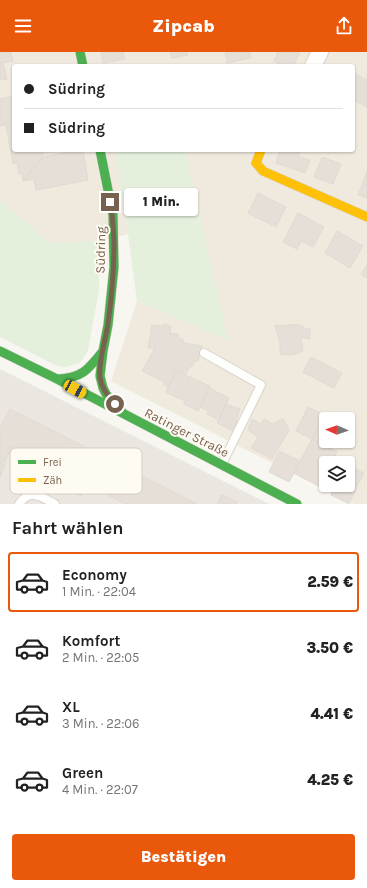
<!DOCTYPE html>
<html lang="de">
<head>
<meta charset="utf-8">
<style>
  body { margin:0; font-family:Karla,sans-serif; background:#f2f2f2; color:#222; height:100vh; display:flex; flex-direction:column; font-size:15px; white-space:nowrap }
  * { box-sizing:border-box; margin:0 }
  p { font-size:13px; color:#767676 }
  .icon { flex:none; width:22px; height:22px; fill:none; stroke:currentColor; stroke-width:2; stroke-linecap:round; stroke-linejoin:round }
  .map { position:relative; height:452px; overflow:hidden }
  .drawer { display:flex; flex-direction:column; background:#fff; flex:1 }
  .drawer>* { flex:none }
  .hud { position:absolute; left:12px; top:12px; width:343px; height:88px; border-radius:4px; box-shadow:0 1px 3px #0004; display:grid; align-content:center; height:88px; padding:0 12px; background:#fff }
  .needle { width:26px; rotate:272deg }
  .buttons { position:absolute; left:319px; top:360px; display:grid; gap:8px }
  .buttons a { display:grid; place-items:center; width:36px; height:36px; border-radius:4px; background:#fff; box-shadow:0 1px 3px #0004; font-size:20px }
  .end { position:absolute; width:18px; height:18px; margin:-9px; border:5px solid #77614f; background:#fff; box-shadow:0 0 0 2px #fff }
  .from { border-radius:50% }
  .bubble { position:absolute; height:28px; border-radius:4px; background:#fff; box-shadow:0 1px 3px #0004; font-size:13px; font-weight:800; line-height:28px; text-align:center }
  .car { position:absolute; width:12px; height:24px; margin:-12px -6px; border-radius:5px; box-shadow:0 0 3px 1px #0007; background:linear-gradient(#f5c518 24%,#345 0 40%,#f5c518 0 76%,#345 0 86%,#f5c518 0) }
  .hud b { display:flex; align-items:center; gap:14px; height:38px; font-size:15px }
  .hud b+b { border-top:1px solid #e0e0e0 }
  .hud i { width:10px; height:10px; background:#222 }
  ul { padding:0; list-style:none }
  li { display:flex; align-items:center; gap:12px; height:60px; margin:0 8px 6px; padding:0 4px; border:2px solid transparent; border-radius:4px }
  li div { flex:1 }
  li b { display:block; font-size:15px }
  li em { font-style:normal; font-weight:800 }
  li.current { border-color:#ea580c }
  li>.icon { width:36px; height:36px; stroke-width:1.5 }
  h2 { padding:0 12px; font-size:18px; line-height:48px }
  .button { display:flex; gap:8px; margin-top:auto; padding:8px 12px }
  .button a { flex:1; height:46px; border-radius:4px; background:#ea580c; color:#fff; font-size:16px; font-weight:800; line-height:46px; text-align:center }
  header { display:flex; justify-content:space-between; align-items:center; height:52px; padding:0 12px; background:#ea580c; color:#fff; font-size:18px; font-weight:800 }
  .map>svg:first-child { display:block }
</style>
</head>
<body>
<header><svg class="icon" aria-label="menu" viewBox="0 0 24 24"><path d="M4 6h16M4 12h16M4 18h16"/></svg>Zipcab<svg class="icon" aria-label="share" viewBox="0 0 24 24"><path d="M12 15V3M7 8l5-5 5 5M5 13v7h14v-7"/></svg></header>
<div class="map">
<svg width="367" height="452" viewBox="0 0 367 452">
  <rect width="100%" height="100%" fill="#f8f6f0"/>
  <!-- residential -->
  <path fill="#f0e9de" fill-rule="evenodd" d="M0 0H367V452H353L111 329 137 249 228 288 185 98H353V14H14V98H115L128 182 100 189 49 191 0 148ZM326 367H348V389H326ZM326 411H348V433H326Z"/>
  <!-- industrial -->
  <path fill="#ebe6e0" d="M0 317 269 452H0Z"/>
  <!-- green -->
  <path fill="#e4efdc" d="M115 98H185L228 288 137 249 128 182Z
    M0 148 49 191 100 189 99 238 88 298 83 307 79 311 65 315 57 314 0 285Z"/>
  <!-- building -->
  <path fill="#e5dfd7" stroke="#e1dad2" d="M0 0H11L13 9 3 11 7 27 0 28Z
    M101 0H123L125 7 103 11Z
    M170 0H187L188 3 172 6Z
    M225 0H250L251 6 227 11Z
    M278 0H300L293 14H283L274 9Z
    M353 21 367 28V55L353 48Z
    M14 44V69L0 72V47Z
    M14 69V98H42L43 105 23 129 22 121 19 122 17 111 13 112 6 73 0 74V72Z
    M83 98 88 128 36 138 34 127 23 129 43 105Z
    M280 98H300L298 104 310 108 305 121 276 111Z
    M322 105 341 112 333 132 314 125Z
    M367 119V146L358 143Z
    M258 141 286 155 276 175 248 161Z
    M298 161 324 175 313 195 301 189 297 197 283 190Z
    M337 179 363 194 350 216 325 201Z
    M367 213V226L361 222Z
    M164 272 171 274 170 281 178 282V287H183V291L202 294 198 309 195 308 193 314H190L185 323 176 319 168 335 163 332 165 330 142 319 155 296H148L152 273 164 274Z
    M292 272V273L295 274V272L304 275 303 278 310 276V287L302 285 301 286 303 299 292 303 280 302V291L275 273 284 274Z
    M311 305 342 321 334 336 303 320Z
    M176 319 210 334 198 359 184 352 185 349 166 340Z
    M209 336 229 346 219 368 207 362 209 359 200 355Z
    M226 352 240 357 236 369 239 372 235 379H233L217 371Z
    M308 355 324 363 312 387 296 379Z
    M10 357 197 452H125L87 432 81 444 56 432 62 420 12 395 3 413 0 411V376Z
    M252 367 261 372 264 367 272 372 283 367 289 378 272 407 251 396 258 385 248 378Z
    M317 378 326 382V389H332L329 396 312 387Z
    M312 387 337 400 332 411H326V424L321 435 294 421Z
    M279 399 300 409 289 430 269 420Z
    M0 411 5 414 0 425Z
    M348 414 364 421 358 432 348 427Z
    M348 427 358 432 349 452 331 443 336 433H348Z
    M222 443 237 450 236 452H217Z"/>
  <g fill="none" stroke-linecap="round" stroke-linejoin="round">
    <!-- lane casing -->
    <g stroke="#d8d3cd" stroke-width="10">
      <path id="lane" d="M204 301 261 333 222 412
        M19 452C30 436 41 445 55 452"/>
    </g>
    <!-- street casing -->
    <g stroke="#d8d3cd" stroke-width="18">
      <path id="street" d="M313 14 320 0"/>
    </g>
    <!-- fast casing -->
    <g stroke="#d6d2cb" stroke-width="10">
      <path id="fast" d="M80 0 83 14
        M100 98 113 163 114 215 108 273 103 299 100 324 103 336 106 342 124 362
        M0 299 57 327 297 452
        M57 327C82 326 88 318 103 299"/>
    </g>
    <!-- slow casing -->
    <g stroke="#d6d2cb" stroke-width="10">
      <path id="slow" d="M261 98 256 111 263 119 367 165"/>
    </g>
    <!-- lane -->
    <use href="#lane" stroke="#fefefd" stroke-width="8"/>
    <!-- street -->
    <use href="#street" stroke="#fefefd" stroke-width="16"/>
    <!-- fast -->
    <use href="#fast" stroke="#4caf50" stroke-width="9"/>
    <!-- slow -->
    <use href="#slow" stroke="#ffc107" stroke-width="9"/>
  </g>
  <g fill="none" stroke-linecap="round" stroke-linejoin="round">
    <!-- route -->
    <path stroke="#77614f" stroke-width="5" d="M110 150C113 163 113 176 114 189 114 217 112 244 108 271 106 288 98 309 100 326 102 337 107 344 115 352"/>
  </g>
  <g text-anchor="middle" stroke-width="4" stroke-linejoin="round" paint-order="stroke">
    <!-- street labels -->
    <g font-size="13" fill="#77614f" stroke="#fefbf3">
      <text transform="translate(100 198) rotate(-89)" y="5">Südring</text>
      <text transform="translate(187 380) rotate(27)" y="5">Ratinger Straße</text>
    </g>
  </g>
  <!-- legend -->
  <rect x="10" y="396" width="132" height="46" rx="6" fill="#fefbf3" stroke="#d6cdc2" stroke-width="1"/>
  <rect x="18" y="408" width="18" height="4" fill="#4caf50"/>
  <rect x="18" y="426" width="18" height="4" fill="#ffc107"/>
  <g font-size="11" fill="#77614f">
    <text x="43" y="414">Frei</text>
    <text x="43" y="432">Zäh</text>
  </g>
</svg>
<div class="buttons">
<a><svg class="needle" viewBox="-14 -14 28 28"><path d="M0-13l5 13h-10z" fill="#e53935"/><path d="M0 13l5-13h-10z" fill="#767676"/></svg></a>
<a><svg class="icon" aria-label="layers" viewBox="0 0 24 24"><path d="M12 4l9 5-9 5-9-5zM3 14l9 5 9-5"/></svg></a>
</div>
<i class="end from" style="left:115px;top:352px"></i>
<i class="end" style="left:110px;top:150px"></i>
<div class="bubble" style="left:124px;top:136px;width:74px">1 Min.</div>
<i class="car" style="left:75px;top:337px;rotate:118deg"></i>
<div class="hud">
<b><i class="from"></i>Südring</b>
<b><i></i>Südring</b>
</div>
</div>
<section class="drawer">
<h2>Fahrt wählen</h2>
<ul>
<li class="current"><svg class="icon" aria-label="car" viewBox="0 0 24 24"><path d="M5 17H2v-5l4-1 3-4h7l3 4 3 1v5h-3M9 17h6M6 11h13"/><circle cx="7" cy="17" r="2"/><circle cx="17" cy="17" r="2"/></svg><div><b>Economy</b><p>1 Min. · 22:04</p></div><em>2.59 €</em></li>
<li><svg class="icon" aria-label="car" viewBox="0 0 24 24"><path d="M5 17H2v-5l4-1 3-4h7l3 4 3 1v5h-3M9 17h6M6 11h13"/><circle cx="7" cy="17" r="2"/><circle cx="17" cy="17" r="2"/></svg><div><b>Komfort</b><p>2 Min. · 22:05</p></div><em>3.50 €</em></li>
<li><svg class="icon" aria-label="car" viewBox="0 0 24 24"><path d="M5 17H2v-5l4-1 3-4h7l3 4 3 1v5h-3M9 17h6M6 11h13"/><circle cx="7" cy="17" r="2"/><circle cx="17" cy="17" r="2"/></svg><div><b>XL</b><p>3 Min. · 22:06</p></div><em>4.41 €</em></li>
<li><svg class="icon" aria-label="car" viewBox="0 0 24 24"><path d="M5 17H2v-5l4-1 3-4h7l3 4 3 1v5h-3M9 17h6M6 11h13"/><circle cx="7" cy="17" r="2"/><circle cx="17" cy="17" r="2"/></svg><div><b>Green</b><p>4 Min. · 22:07</p></div><em>4.25 €</em></li>
</ul>
<div class="button"><a>Bestätigen</a></div>
</section>
</body>
</html>
